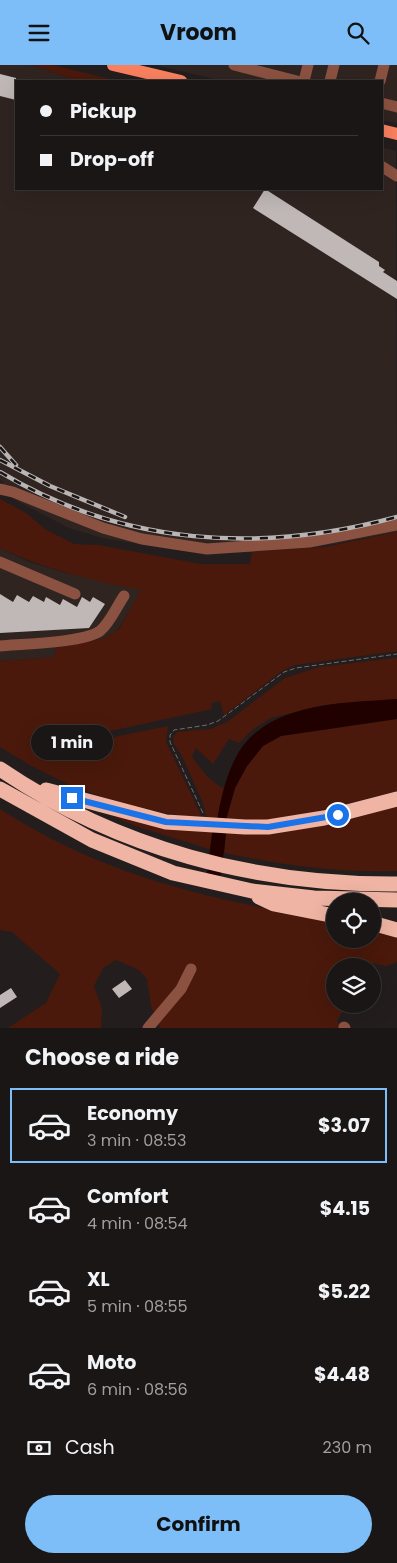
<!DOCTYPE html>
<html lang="en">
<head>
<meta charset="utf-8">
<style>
  body { margin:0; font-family:Poppins,sans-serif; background:#231f1f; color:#f1f3f6; height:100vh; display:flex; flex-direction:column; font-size:19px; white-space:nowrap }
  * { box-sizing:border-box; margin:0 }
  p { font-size:16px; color:#9f9fa1 }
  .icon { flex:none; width:28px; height:28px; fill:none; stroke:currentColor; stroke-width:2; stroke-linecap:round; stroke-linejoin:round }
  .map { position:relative; height:963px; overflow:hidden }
  .panel { display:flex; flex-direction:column; background:#1a1616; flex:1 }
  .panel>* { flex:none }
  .hud { position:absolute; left:15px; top:15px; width:368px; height:110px; border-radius:0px; box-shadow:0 5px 20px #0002,0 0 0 1px #383535; display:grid; align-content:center; height:110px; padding:0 25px; background:#1a1616 }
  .controls { position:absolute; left:326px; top:828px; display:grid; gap:10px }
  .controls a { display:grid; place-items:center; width:55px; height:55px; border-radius:50%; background:#1a1616; box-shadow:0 5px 20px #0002,0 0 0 1px #383535; font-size:25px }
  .end { position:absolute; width:22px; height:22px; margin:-11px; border:6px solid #1a73e8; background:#fff; box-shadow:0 0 0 2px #fff }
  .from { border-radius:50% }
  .bubble { position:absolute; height:35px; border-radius:18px; background:#1a1616; box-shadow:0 5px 20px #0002,0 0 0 1px #383535; font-size:16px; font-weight:700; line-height:35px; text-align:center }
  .hud b { display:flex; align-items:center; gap:18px; height:48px; font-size:19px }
  .hud b+b { border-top:1px solid #383535 }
  .hud i { width:12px; height:12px; background:#f1f3f6 }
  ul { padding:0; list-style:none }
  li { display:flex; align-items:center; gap:15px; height:75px; margin:0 10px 8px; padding:0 15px; border:2px solid transparent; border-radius:0px }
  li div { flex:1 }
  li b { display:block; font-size:19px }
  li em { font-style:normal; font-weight:700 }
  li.selected { border-color:#7dbef9 }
  li>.icon { width:45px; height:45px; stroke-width:1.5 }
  h2 { padding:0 25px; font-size:22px; line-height:60px }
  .pay { display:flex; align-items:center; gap:12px; height:55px; padding:0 25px; font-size:19px }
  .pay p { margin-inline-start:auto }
  .action { display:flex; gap:10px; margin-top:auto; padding:10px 25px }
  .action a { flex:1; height:58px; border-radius:30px; background:#7dbef9; color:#111; font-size:20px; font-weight:700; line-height:58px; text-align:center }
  header { display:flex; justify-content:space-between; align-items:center; height:65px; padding:0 25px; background:#7dbef9; color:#111; font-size:22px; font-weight:700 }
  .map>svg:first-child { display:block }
</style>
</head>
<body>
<header><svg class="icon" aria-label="menu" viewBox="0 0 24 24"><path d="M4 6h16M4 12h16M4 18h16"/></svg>Vroom<svg class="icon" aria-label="search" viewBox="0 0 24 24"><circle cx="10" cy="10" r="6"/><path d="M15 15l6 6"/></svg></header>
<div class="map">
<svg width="397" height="963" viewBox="0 0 397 963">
  <rect width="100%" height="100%" fill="#231e1d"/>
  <!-- built -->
  <path fill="#302421" d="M0 0H32L78 16H16V124H381V82L396 86 397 467 296 486 209 488 175 485 102 473 69 463 0 427 3 417 0 414Z
    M155 0H397V58L381 55V16H223Z
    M0 483 29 497 62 507 142 525 118 564 105 573 56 583 55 592 0 596Z"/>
  <!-- green -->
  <path fill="#4a190b" d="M32 0H53L118 16H78Z
    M0 434 26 448 45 464 74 479 98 480 201 499H250L252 487 325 482 397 467V586L295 600 282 606 224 650 220 636 211 638 212 644 106 667 32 677 33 684 51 682V692H58V682L81 679 82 694H87L89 677 168 661 166 677 201 750 197 753C123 743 64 723 0 682V596L54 592 56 583 105 573 119 564 141 525C92 516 45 504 0 483Z
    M397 593V634L324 640 271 653 252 665 239 678 229 674 213 699 196 683 192 691C201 705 210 717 225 724L219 756 207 754 203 738 182 691 174 679 173 673 177 667 211 664 227 657 285 613 319 602Z
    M397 654V726L299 751 270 755H226L235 723 247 701 263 681 281 671Z
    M397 738V806C337 808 282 800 224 788L226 766Z
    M0 744C106 813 213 834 335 857V874H372L373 865 397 873V897L386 901 371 898 362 901H335V939H347L337 956 342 963H160L151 941 147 914 139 905 116 895 103 903 94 921 102 943 101 963H8L46 938 60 909 12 867 0 865Z
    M104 748 216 767 212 785 138 762Z"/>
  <!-- water -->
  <path fill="#210000" d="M397 634V654L281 671 263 681 247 701 235 723 226 755 224 788 212 785C217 756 221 722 234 696 261 637 342 638 397 634Z"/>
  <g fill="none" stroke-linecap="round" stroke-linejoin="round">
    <!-- river -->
    <path stroke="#210000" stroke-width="14" d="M214 808 219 769"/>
  </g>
  <!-- building -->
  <path fill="#bfb8b6" d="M0 9 16 13V35L0 31Z
    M265 124 379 197V201L385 205 383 207 397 216V234L253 143Z
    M0 529 13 537 17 530 29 537 33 531 44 537 46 532 60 540 63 534 77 542 82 532 90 537 93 532 105 539 89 563 0 568Z
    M125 915 132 924 119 933 112 924Z
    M11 923 17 932 0 943V930Z"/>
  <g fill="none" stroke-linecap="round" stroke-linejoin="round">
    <!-- path -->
    <path stroke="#716d6c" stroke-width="1" stroke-dasharray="5 2.5" stroke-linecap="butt" d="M203 748 170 677V670L174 665 207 660 218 656 284 607 296 603 397 589"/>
    <!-- minor -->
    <path stroke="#8c5241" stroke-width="11" d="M234 0 297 16
      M304 16 308 0
      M330 16 334 0
      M380 16 384 0
      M381 38 397 42
      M381 101 397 111
      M0 424 13 427 103 463 142 474 207 484 309 477 397 460
      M0 497 75 529
      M0 581C22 579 83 578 100 566 110 558 117 541 124 531
      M344 962 345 963
      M148 963 181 924 191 904"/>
    <!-- major -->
    <path stroke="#f9815f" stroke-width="12" d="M113 0 181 16
      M381 65 397 69"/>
    <!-- highway -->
    <path stroke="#efb4a3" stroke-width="15" d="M0 704C118 784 255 820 397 819
      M0 724 92 775 173 808 252 826 314 833 397 835
      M46 725 166 757 245 762H268L324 753 397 734
      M259 832 274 839 335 851
      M372 858 397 865"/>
    <!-- rail casing -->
    <g stroke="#b8b5b4" stroke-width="4.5">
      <path id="rail" d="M0 382 16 400
        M0 395 50 421 125 452
        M0 407C123 481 261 489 397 452"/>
    </g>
    <!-- rail -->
    <use href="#rail" stroke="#1a1514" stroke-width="2.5" stroke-dasharray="8" stroke-linecap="butt"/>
  </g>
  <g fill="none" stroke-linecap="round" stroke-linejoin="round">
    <!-- route -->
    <path stroke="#1a73e8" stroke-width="6" d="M72 733 166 757 268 762 338 750"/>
  </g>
</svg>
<div class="controls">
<a><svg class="icon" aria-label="locate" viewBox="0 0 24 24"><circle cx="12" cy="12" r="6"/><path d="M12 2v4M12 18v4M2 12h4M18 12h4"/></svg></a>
<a><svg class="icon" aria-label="layers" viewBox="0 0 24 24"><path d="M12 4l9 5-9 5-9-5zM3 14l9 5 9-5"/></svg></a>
</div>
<i class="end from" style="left:338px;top:750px"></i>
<i class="end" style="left:72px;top:733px"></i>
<div class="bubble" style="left:31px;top:660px;width:82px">1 min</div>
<div class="hud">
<b><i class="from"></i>Pickup</b>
<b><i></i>Drop-off</b>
</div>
</div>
<section class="panel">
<h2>Choose a ride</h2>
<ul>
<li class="selected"><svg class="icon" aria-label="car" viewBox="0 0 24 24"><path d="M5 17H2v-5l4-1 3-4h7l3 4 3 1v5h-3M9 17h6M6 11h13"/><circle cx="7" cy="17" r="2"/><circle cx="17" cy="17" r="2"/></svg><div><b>Economy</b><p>3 min · 08:53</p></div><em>$3.07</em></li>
<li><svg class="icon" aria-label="car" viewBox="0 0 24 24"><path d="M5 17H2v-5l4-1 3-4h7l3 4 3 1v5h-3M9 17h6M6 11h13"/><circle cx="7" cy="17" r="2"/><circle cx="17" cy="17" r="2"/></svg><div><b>Comfort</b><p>4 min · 08:54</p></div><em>$4.15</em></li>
<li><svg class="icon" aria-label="car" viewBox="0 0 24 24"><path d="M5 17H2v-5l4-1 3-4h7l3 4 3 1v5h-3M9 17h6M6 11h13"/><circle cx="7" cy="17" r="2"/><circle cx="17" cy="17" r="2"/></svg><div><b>XL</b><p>5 min · 08:55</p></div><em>$5.22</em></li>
<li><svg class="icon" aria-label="car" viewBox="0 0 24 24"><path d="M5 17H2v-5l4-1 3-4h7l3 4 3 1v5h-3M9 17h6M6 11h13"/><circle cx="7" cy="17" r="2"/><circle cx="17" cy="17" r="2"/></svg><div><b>Moto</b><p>6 min · 08:56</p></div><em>$4.48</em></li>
</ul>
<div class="pay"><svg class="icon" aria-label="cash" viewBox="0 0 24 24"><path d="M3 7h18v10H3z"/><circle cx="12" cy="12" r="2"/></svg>Cash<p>230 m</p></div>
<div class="action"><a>Confirm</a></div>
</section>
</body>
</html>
